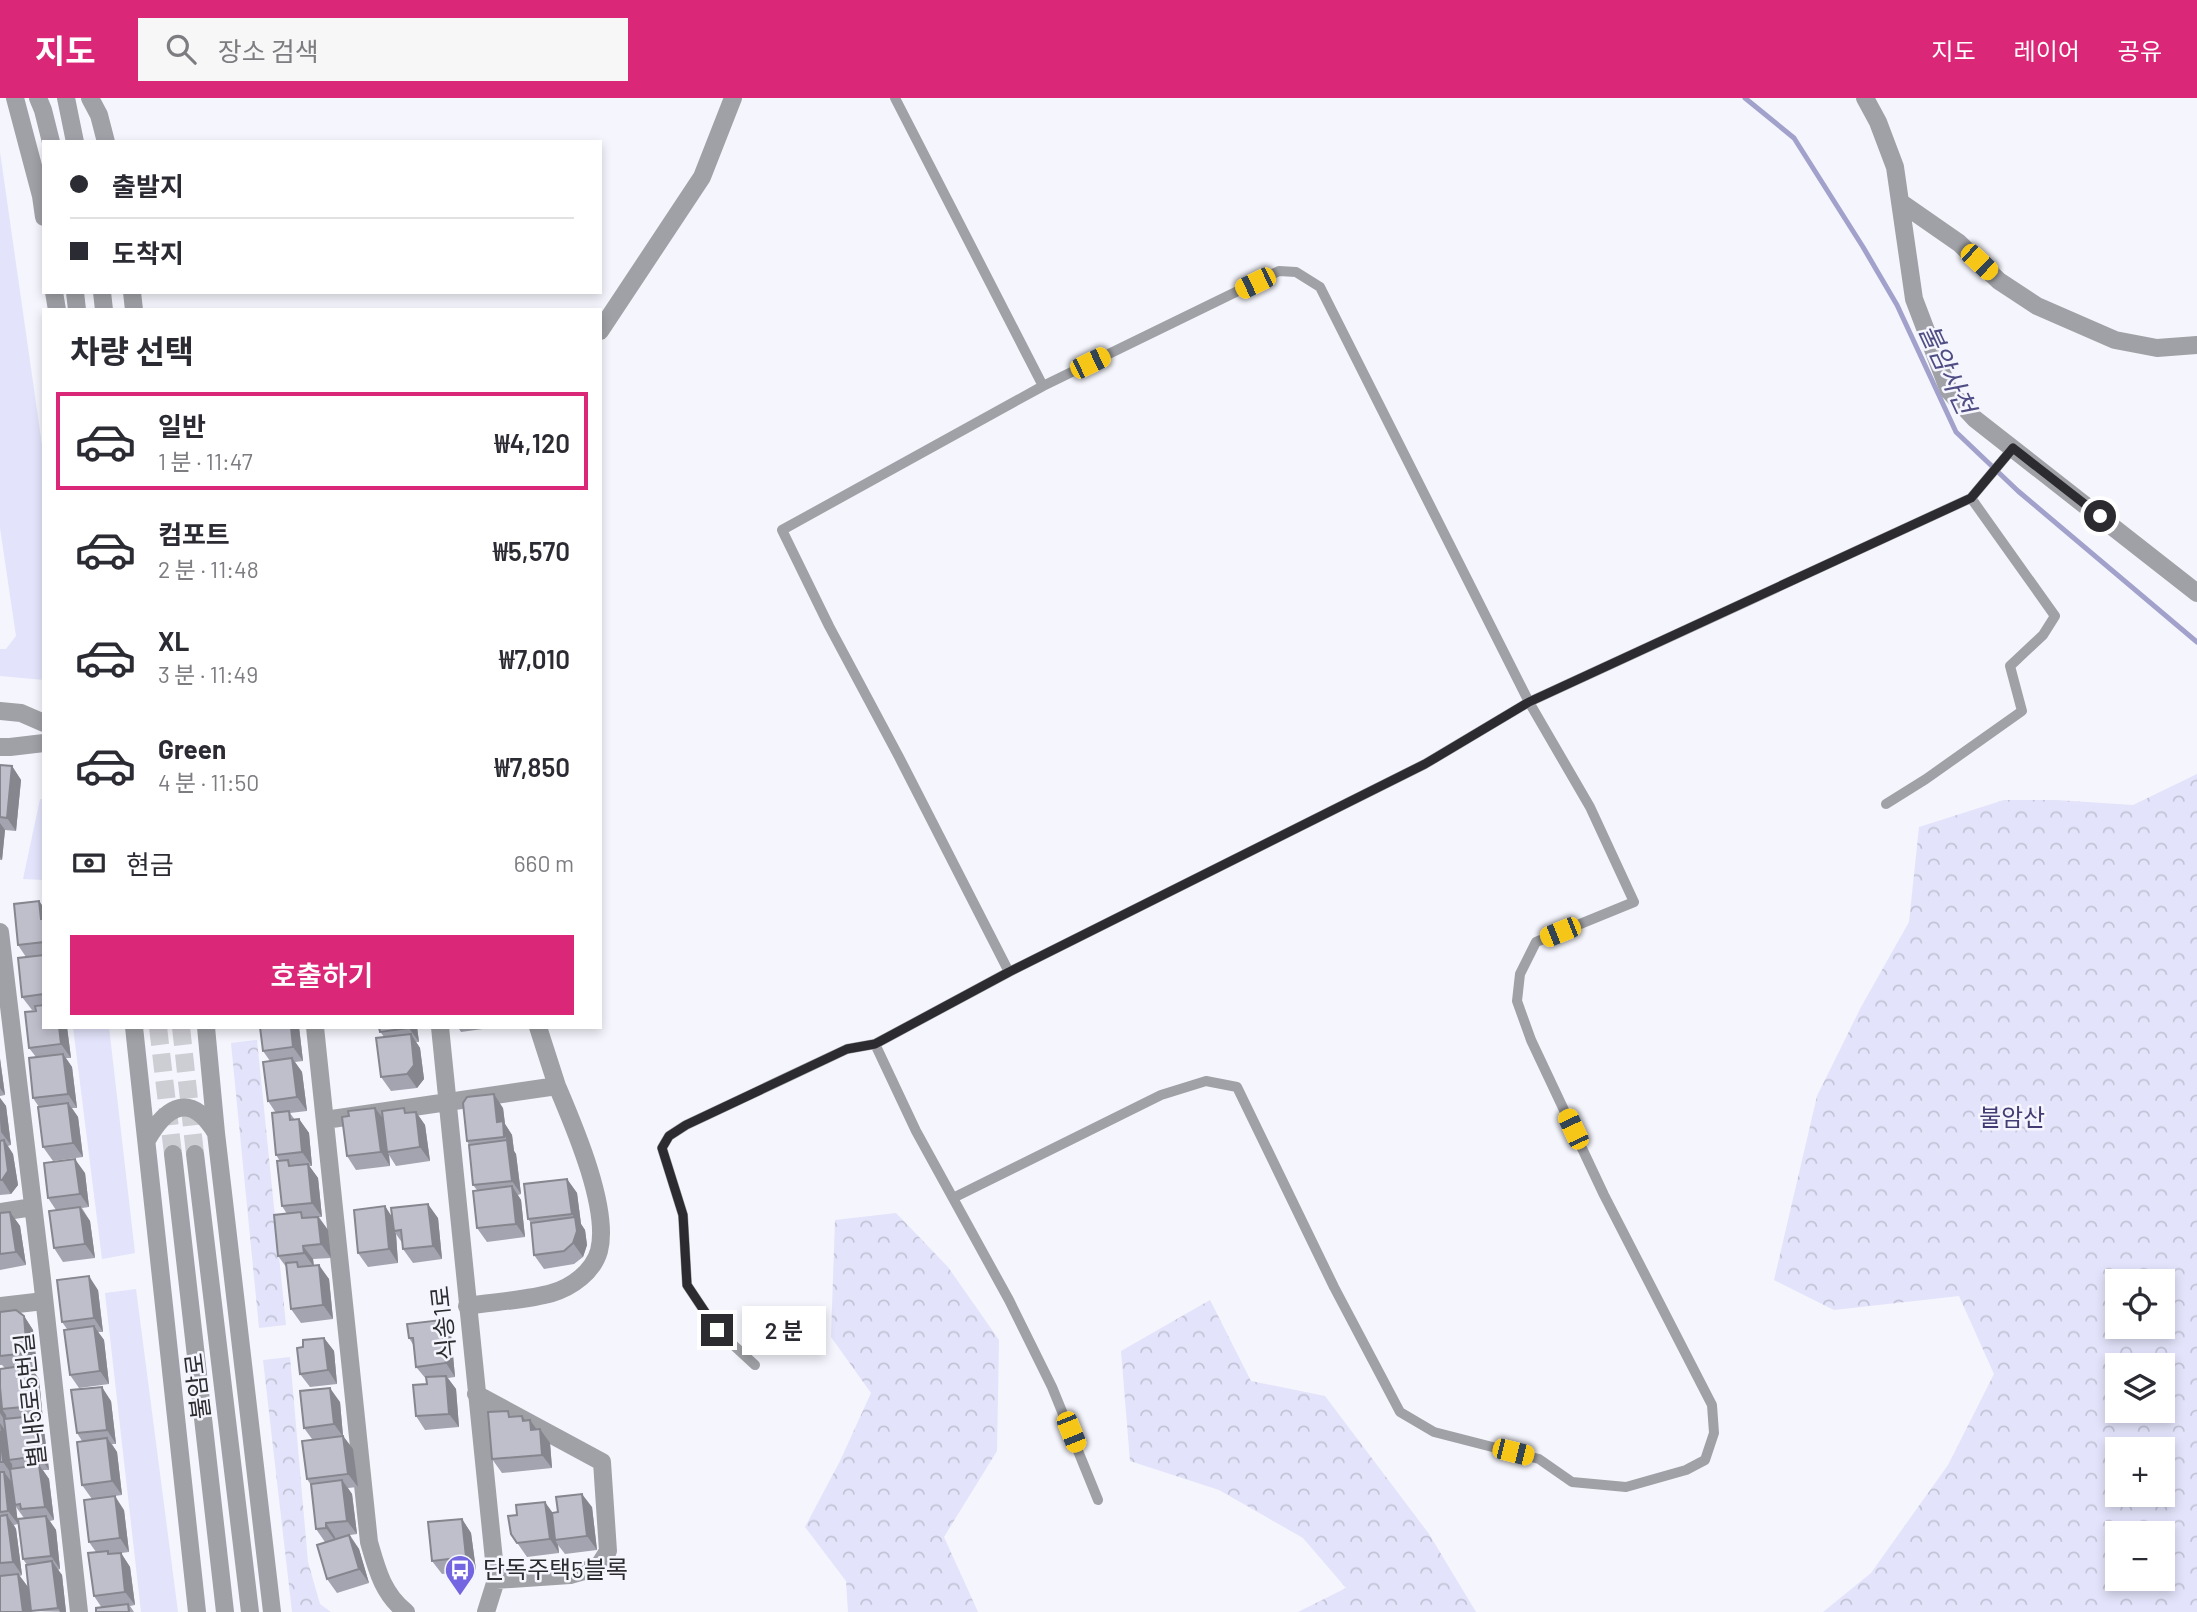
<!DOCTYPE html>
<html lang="ko">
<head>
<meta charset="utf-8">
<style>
  body { margin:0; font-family:Barlow,"Noto Sans KR",sans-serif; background:#f7f7f7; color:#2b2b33; height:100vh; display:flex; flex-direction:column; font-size:26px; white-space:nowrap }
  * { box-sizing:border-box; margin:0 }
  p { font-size:23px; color:#7c7c81 }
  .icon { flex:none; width:38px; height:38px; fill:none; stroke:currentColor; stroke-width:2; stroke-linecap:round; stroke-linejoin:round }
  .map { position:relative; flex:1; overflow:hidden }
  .side { position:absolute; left:42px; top:210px; width:560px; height:721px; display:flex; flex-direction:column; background:#fff; border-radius:0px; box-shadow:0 4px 10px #0003 }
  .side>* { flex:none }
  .top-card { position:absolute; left:42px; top:42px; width:560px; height:154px; border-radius:0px; box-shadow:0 4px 10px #0003; display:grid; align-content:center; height:154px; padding:0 28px; background:#fff }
  .tools { position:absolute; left:2105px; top:1171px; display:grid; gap:14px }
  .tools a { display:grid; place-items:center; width:70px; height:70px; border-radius:0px; background:#fff; box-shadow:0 4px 10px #0003; font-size:35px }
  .end { position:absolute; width:32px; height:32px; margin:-16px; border:9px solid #2b2b30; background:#fff; box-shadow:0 0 0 4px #fff }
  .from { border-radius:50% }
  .bubble { position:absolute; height:49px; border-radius:0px; background:#fff; box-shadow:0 4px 10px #0003; font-size:23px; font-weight:600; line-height:49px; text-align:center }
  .car { position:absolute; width:21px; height:42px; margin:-21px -10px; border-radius:9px; box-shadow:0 0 5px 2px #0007; background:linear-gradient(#f5c518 24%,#345 0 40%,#f5c518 0 76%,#345 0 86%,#f5c518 0) }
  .top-card b { display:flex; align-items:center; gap:24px; height:66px; font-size:26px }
  .top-card b+b { border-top:2px solid #e1e1e2 }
  .top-card i { width:18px; height:18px; background:#2b2b33 }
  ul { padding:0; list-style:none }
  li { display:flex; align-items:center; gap:21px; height:98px; margin:0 14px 10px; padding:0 14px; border:4px solid transparent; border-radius:0px }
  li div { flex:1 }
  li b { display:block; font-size:26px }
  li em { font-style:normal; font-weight:600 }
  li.current { border-color:#db2777 }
  li>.icon { width:63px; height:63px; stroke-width:1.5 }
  h2 { padding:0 28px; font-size:32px; line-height:84px }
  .pay { display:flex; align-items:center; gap:18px; height:77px; padding:0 28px; font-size:26px }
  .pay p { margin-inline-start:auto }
  .cta { display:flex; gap:14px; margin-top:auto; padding:14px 28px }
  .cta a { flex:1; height:80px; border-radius:0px; background:#db2777; color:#fff; font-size:28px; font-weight:600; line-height:80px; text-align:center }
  header { display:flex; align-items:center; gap:42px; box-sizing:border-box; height:98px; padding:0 35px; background:#db2777; color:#fff }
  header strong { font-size:33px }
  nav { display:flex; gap:38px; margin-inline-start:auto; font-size:24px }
  .search { width:490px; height:63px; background:#f7f7f7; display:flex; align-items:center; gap:18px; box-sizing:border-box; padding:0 24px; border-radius:0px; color:#7c7c81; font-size:26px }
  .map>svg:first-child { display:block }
</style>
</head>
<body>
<header>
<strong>지도</strong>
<div class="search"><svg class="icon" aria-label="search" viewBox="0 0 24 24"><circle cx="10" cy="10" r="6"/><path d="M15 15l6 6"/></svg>장소 검색</div>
<nav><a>지도</a><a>레이어</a><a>공유</a></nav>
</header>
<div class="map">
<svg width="2197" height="1514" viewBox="0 0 2197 1514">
  <defs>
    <pattern id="forest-crowns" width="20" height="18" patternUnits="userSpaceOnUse" patternTransform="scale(1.75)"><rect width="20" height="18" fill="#e3e3fb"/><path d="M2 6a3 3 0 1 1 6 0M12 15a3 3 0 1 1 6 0" fill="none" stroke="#c3c3d7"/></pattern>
  </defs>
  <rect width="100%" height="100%" fill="#f5f5fd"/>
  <!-- green -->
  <path fill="#e3e3fb" d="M0 54 44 361V582L0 578V551H6L16 538 0 430Z
    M40 701H44V782L23 781Z
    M73 929H109L135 1155 102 1161Z
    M136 1191 178 1514H141L105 1195Z"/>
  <!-- forest -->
  <path fill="url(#forest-crowns)" fill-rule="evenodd" d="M2197 676V1514H1823L1871 1475 1948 1367 1994 1276 1959 1198 1834 1212 1774 1182 1817 998 1861 909 1909 824 1919 729 2004 702H2056L2133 707ZM2163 1183V1228H2118V1183ZM2163 1267V1312H2118V1267ZM2163 1351V1396H2118V1351ZM2163 1435V1480H2118V1435Z
    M257 942 286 1227 259 1230 231 945Z
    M896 1115 948 1169 999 1242 997 1353 944 1439 978 1514H848L846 1483 805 1429 840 1363 871 1295 831 1239 835 1122Z
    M1210 1202 1251 1283 1325 1298 1429 1436 1476 1514H1298L1346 1490 1303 1440 1219 1392 1130 1363 1121 1253Z
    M290 1259 308 1464 320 1506 331 1514H292L263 1262Z"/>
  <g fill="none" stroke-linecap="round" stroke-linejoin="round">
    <!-- stream -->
    <path stroke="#a1a1cb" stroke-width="5" d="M1745 0 1794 40 1863 149 1897 207 1956 334 2018 393 2197 544"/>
    <!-- tertiary-tunnel -->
    <path stroke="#cdcdd4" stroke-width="18" stroke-dasharray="18 9" stroke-linecap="butt" d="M158 929 173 1056
      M181 929 195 1056"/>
    <!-- service -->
    <path stroke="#a0a1a6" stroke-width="10" d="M895 0 1043 288
      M1886 706 1926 681 2022 613 2010 568 2043 537 2055 518 1971 400
      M875 946 916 1033 1009 1202 1052 1289 1098 1402
      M953 1100 1161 997 1206 983 1237 989 1334 1189 1400 1314 1434 1334 1539 1361 1572 1384 1626 1389 1686 1372 1705 1362 1714 1335 1712 1307 1604 1097 1531 942 1517 903 1520 876 1536 844 1634 804 1590 709 1529 604 1320 189 1296 174 1279 173 1043 288 782 432 829 528 899 659 1009 874
      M755 1267 717 1232 687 1187 683 1117 662 1050 669 1038 686 1027 847 951 875 946 1009 874 1425 666 1529 604 1971 400 2013 350"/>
    <!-- minor -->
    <path stroke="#a0a1a6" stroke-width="18" d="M1865 0 1878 24 1895 69 1914 201 1949 293 1975 321 2197 495
      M1900 104 1959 145 1999 183 2037 208 2115 242 2157 250 2197 247
      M600 233 702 79 733 0
      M0 834 42 1181 79 1514
      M315 929 369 1444C377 1472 383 1496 406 1514
      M440 929 496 1482 486 1514
      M325 1022 557 988 538 929
      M0 1114 33 1109
      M0 1208 44 1203
      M467 1208C492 1204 528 1202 552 1195 572 1189 593 1174 599 1153 610 1111 574 1028 557 988
      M476 1296 602 1364 608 1453 598 1469 570 1477 496 1482"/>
    <!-- tertiary -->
    <path stroke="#a0a1a6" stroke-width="18" d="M15 0 41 98 44 119
      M38 0 43 12 51 44
      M66 0 75 44
      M90 0 99 17 106 44
      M54 194 57 212
      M75 194 77 212
      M102 194 104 212
      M132 194 134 212
      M0 613 21 615 44 625
      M0 649H10L44 645
      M134 929 197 1514
      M206 929 216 1035 272 1514
      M147 1042C167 1007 191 994 216 1035
      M173 1056 225 1514
      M195 1056 250 1514"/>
  </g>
  <!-- wall -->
  <path fill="#a3a4af" d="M0 667 12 668 21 682 16 733 5 732 2 762H0Z
    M39 803 44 810V929H67L71 960H66L72 969 77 1010H72L78 1019 83 1059 53 1063 43 1049 39 1009 33 1000 36 959 29 950 36 913V912H32L22 899 26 859 18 847Z
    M260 929H299L303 963 295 964 302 974 307 1013 290 1015 295 1022 299 1021 309 1035 312 1068H309L318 1080 322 1119H319L328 1132 331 1160 313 1161 314 1168 329 1181 333 1221 301 1225 291 1211 287 1170 278 1158 287 1116 282 1108 280 1063 276 1057V1015L268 1003 270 963 263 953Z
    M377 929H417L419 944H416L420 950 424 981 417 990 391 993 381 979 384 939Z
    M458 929H497L461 934Z
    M0 960 5 997 0 998Z
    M0 1000 6 1008 11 1047 8 1048 13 1056 18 1087 11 1096 0 1097Z
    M375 1010 383 1021 404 1010 407 1015 416 1014 425 1027 430 1063 396 1068 389 1057 390 1068 356 1072 347 1058 349 1018Z
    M503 1010 505 1026 512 1037 514 1053 516 1056 521 1096 518 1097 521 1102 525 1139 487 1144 477 1130V1092L473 1087 469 1047 467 1043Z
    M85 1075 89 1109 82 1110 90 1123 95 1160 63 1164 54 1150 56 1112 48 1100Z
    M567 1081 577 1095 581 1126 585 1132 587 1147 583 1159 574 1166 544 1171 534 1157 531 1125 528 1121Z
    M385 1108 392 1120H438L442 1161 413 1165 403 1151V1146L396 1136 398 1165 368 1169 358 1155Z
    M10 1114 20 1128 26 1167 0 1172V1115Z
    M98 1192 103 1234H98L104 1242 109 1286 79 1290 70 1277 67 1231 62 1224Z
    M0 1214 24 1218 33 1232 37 1269 31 1270 39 1281 43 1322H38L44 1332 49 1372H43L49 1381 54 1422 50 1423 56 1432 60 1471 58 1472 62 1477 66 1514 31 1513 27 1467 23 1461 24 1420 16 1409 18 1426 14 1427 16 1431 22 1477 20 1478 28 1489 31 1514H0V1271L5 1270 2 1267H0Z
    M441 1222 451 1236 455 1279 448 1280 456 1291 459 1329 425 1332 416 1318 427 1286V1282L416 1269 414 1248 409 1240Z
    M324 1240 334 1253 337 1286 310 1289 300 1276 303 1249Z
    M111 1303 116 1346H112L117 1354 122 1397 92 1401 82 1387V1343L77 1335Z
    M340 1304 343 1338 353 1351 358 1389 348 1390 352 1396 357 1436 350 1437 359 1451 369 1485 337 1495 327 1481 325 1444 316 1431 311 1387 307 1381 312 1341 304 1330Z
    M508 1313 512 1319 525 1322 537 1331 550 1345 552 1370 502 1375 492 1361Z
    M592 1409 597 1452 565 1456 558 1447 559 1455 527 1459 511 1436 517 1417 553 1415Z
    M124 1412 129 1454 121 1455 130 1469 135 1507 130 1508 134 1514H96L102 1510 94 1498 96 1454 89 1444Z
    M462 1421 471 1435 476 1472 442 1476 432 1463Z"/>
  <!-- shaded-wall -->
  <path fill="#85868e" d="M12 668 21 682 16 733 7 720Z
    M0 725 5 732 2 762 0 759Z
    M39 803 44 810V825L41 821Z
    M59 929H67L71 960 61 946Z
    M291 929H299L303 963 293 949Z
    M409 929H417L419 944 409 930Z
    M411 936 420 950 424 981 417 990 407 976Z
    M63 956 72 969 77 1010 68 996Z
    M0 960V961L5 997 0 990Z
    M292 960 302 974 307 1013 297 999Z
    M494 996 503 1010 505 1026 512 1037 514 1053 516 1056 521 1096 512 1083 507 1042 497 1024Z
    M0 1000 6 1008 11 1047 1 1034 0 1022Z
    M68 1005 78 1019 83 1059 73 1045Z
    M375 1010 385 1023 387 1054 389 1057 390 1068 381 1054Z
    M416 1014 425 1027 430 1063 420 1049Z
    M299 1021 309 1035 312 1068 302 1054Z
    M4 1042 13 1056 18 1087 11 1096 2 1082Z
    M75 1061 85 1075 89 1109 80 1096Z
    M308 1066 318 1080 322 1119 312 1105Z
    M567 1081 577 1095 581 1126 585 1132 587 1147 583 1159 573 1145 576 1122 572 1116Z
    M512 1088 521 1102 525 1139 516 1126Z
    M428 1106 438 1120 442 1161 433 1148Z
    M385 1108 394 1122V1133L396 1136 398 1165 389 1151Z
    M80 1109 90 1123 95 1160 85 1146Z
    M10 1114 20 1128 26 1167 16 1154Z
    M318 1119 328 1132 331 1160 321 1146Z
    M303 1148 313 1161 314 1169 304 1155Z
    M319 1167 329 1181 333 1221 323 1207Z
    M89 1178 98 1192 103 1234 94 1220Z
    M24 1218 33 1232 37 1269 27 1255Z
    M441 1222 451 1236 455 1279 446 1265Z
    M94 1228 104 1242 109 1286 100 1273Z
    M324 1240 334 1253 337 1286 328 1272Z
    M29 1267 39 1281 43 1322 33 1308Z
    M446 1278 456 1291 459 1329 449 1316Z
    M0 1280 2 1311 6 1317 7 1326 0 1315Z
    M102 1289 111 1303 116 1346 107 1332Z
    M330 1290 340 1304 343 1338 353 1351 358 1389 348 1376 344 1340 334 1326Z
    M35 1318 44 1332 49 1372 39 1358Z
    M522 1318 531 1330 530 1322 540 1336 541 1346 523 1323Z
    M0 1325 9 1338V1362L12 1366 13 1378 3 1364Z
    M540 1331 550 1345 552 1370 542 1357Z
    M107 1340 117 1354 122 1397 112 1383Z
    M39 1367 49 1381 54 1422 45 1409Z
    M4 1374 14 1387 15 1407 16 1409 18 1426 8 1413Z
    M342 1382 352 1396 357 1436 347 1423Z
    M582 1396 592 1409 597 1452 587 1438Z
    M115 1398 124 1412 129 1454 120 1440Z
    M545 1404 555 1418V1442L558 1447 559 1455 550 1441Z
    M7 1417 16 1431 22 1477 13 1464Z
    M46 1418 56 1432 60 1471 51 1458Z
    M462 1421 471 1435 476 1472 466 1459Z
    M326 1425 335 1439 336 1444 326 1430Z
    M349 1437 359 1451 369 1485 359 1471Z
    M121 1455 130 1469 135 1507 125 1494Z
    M52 1463 62 1477 66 1514H60L58 1510Z
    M18 1476 28 1489 31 1514H23Z"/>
  <!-- building -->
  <path fill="#bebfcb" stroke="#85868e" stroke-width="2" d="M0 667 12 668 7 720 0 719Z
    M39 803 41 821H44V844L18 847 14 806Z
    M44 857V896L22 899 18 860Z
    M44 907V929H59L61 946 29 950 25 914 36 913 35 908Z
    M260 929H291L293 949 263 953Z
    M379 929H409V930L380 934Z
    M411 936 414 967 407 976 381 979 376 940Z
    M63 956 68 996 33 1000 29 960Z
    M292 960 297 999 268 1003 263 964Z
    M494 996 497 1024 503 1023 504 1039 467 1043 463 1005 467 999Z
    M68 1005 73 1045 43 1049 38 1009Z
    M375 1010 381 1054 347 1058 342 1019 349 1018 348 1013Z
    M404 1010 405 1015 416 1014 420 1049 387 1054 382 1013Z
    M289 1013 290 1022 299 1021 302 1054 276 1057 272 1015Z
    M4 1042 8 1073 2 1082H0V1043Z
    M507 1042 512 1083 473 1087 469 1047Z
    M75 1061 80 1096 48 1100 44 1065Z
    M288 1062 289 1068 308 1066 312 1105 282 1108 277 1063Z
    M567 1081 572 1116 528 1121 524 1086Z
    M512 1088 516 1126 477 1130 473 1093Z
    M428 1106 433 1148 403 1151 401 1132 394 1133 391 1110Z
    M385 1108 389 1151 358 1155 354 1112Z
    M80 1109 85 1146 54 1150 49 1113Z
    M10 1114 16 1154 0 1156V1115Z
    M301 1114 302 1120 318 1119 321 1146 303 1148 304 1155 278 1158 274 1117Z
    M575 1119 577 1133 573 1145 564 1153 534 1157 531 1125Z
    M297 1164 298 1169 319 1167 323 1207 291 1211 286 1165Z
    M89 1178 94 1220 62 1224 57 1182Z
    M16 1212 24 1218 27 1255 0 1258V1214Z
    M441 1222 446 1265 416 1269 413 1240H409L407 1226Z
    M94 1228 100 1273 70 1277 64 1232Z
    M324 1240 328 1272 300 1276 297 1250 303 1249V1242Z
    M29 1267 33 1308 2 1311 0 1289V1271Z
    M446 1278 449 1316 416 1318 413 1287 427 1286 426 1279Z
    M102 1289 107 1332 77 1335 71 1292Z
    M330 1290 334 1326 304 1330 300 1293Z
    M508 1313 509 1319 522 1318 523 1323 530 1322 531 1332 540 1331 542 1357 492 1361 488 1314Z
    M35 1318 39 1358 9 1362 4 1321Z
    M0 1333 3 1364H0Z
    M343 1338 348 1376 307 1381 302 1343Z
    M107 1340 112 1383 82 1387 77 1344Z
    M39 1367 45 1409 21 1411 20 1406 15 1407 10 1371Z
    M0 1374H4L8 1413 0 1414Z
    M342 1382 347 1423 326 1425V1430L316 1431 311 1386Z
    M582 1396 587 1438 555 1442 552 1415 558 1414 556 1399Z
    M115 1398 120 1440 89 1444 84 1402Z
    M545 1404 550 1441 517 1445 511 1436 508 1418 517 1417 516 1407Z
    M7 1417 13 1464 0 1465V1418Z
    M46 1418 51 1458 23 1461 18 1421Z
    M462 1421 466 1459 432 1463 428 1424Z
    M349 1437 359 1471 327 1481 317 1447Z
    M108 1453V1456L121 1455 125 1494 94 1498 88 1455Z
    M52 1463 58 1510 31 1513 26 1467Z
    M18 1476 23 1514H0V1478Z
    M128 1506 129 1514H96V1510Z"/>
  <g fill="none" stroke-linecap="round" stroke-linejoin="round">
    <!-- route -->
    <path stroke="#2b2b30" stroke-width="9" d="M717 1232 687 1187 683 1117 662 1050 669 1038 686 1027 847 951 875 946 1009 874 1425 666 1529 604 1971 400 2013 350 2100 418"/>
  </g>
  <!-- icons -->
  <defs>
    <g id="bus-pin" transform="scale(1.575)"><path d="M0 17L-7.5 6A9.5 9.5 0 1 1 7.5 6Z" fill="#7466e1" stroke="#f5f5fd"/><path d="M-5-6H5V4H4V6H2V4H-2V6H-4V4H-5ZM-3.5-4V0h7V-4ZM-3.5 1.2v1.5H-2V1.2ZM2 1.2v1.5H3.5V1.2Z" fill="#fff"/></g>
  </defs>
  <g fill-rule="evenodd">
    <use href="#bus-pin" x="460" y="1472"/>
  </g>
  <g text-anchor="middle" stroke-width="5" stroke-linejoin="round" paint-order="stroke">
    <!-- park labels -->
    <g font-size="24" fill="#413d74" stroke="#f5f5fd">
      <text x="2012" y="1028">불암산</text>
    </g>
    <!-- street labels -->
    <g font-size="24" fill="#2b2b30" stroke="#f5f5fd">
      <text transform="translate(444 1225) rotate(-96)" y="8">식송1로</text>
      <text transform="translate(198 1288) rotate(-97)" y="8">불암로</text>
      <text transform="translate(31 1302) rotate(-96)" y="8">별내5로5번길</text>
    </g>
    <!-- poi labels -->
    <g font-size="24" fill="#2b2b30" stroke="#f5f5fd" text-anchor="start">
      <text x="483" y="1480">단독주택5블록</text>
    </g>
    <!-- water labels -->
    <g font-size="26" font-style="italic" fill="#504d85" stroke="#f5f5fd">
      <text transform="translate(1947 271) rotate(65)" y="9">불암사천</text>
    </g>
  </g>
</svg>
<div class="tools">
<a><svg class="icon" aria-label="locate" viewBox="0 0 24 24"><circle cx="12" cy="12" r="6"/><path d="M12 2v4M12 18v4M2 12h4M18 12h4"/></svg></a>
<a><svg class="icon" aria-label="layers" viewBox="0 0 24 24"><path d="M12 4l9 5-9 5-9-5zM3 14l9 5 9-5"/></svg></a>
<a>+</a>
<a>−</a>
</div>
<i class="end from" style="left:2100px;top:418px"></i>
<i class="end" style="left:717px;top:1232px"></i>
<div class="bubble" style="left:742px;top:1208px;width:84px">2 분</div>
<i class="car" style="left:1979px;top:164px;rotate:133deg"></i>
<i class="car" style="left:1255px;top:185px;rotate:244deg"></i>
<i class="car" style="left:1090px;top:265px;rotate:64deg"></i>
<i class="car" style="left:1560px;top:834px;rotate:248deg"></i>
<i class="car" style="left:1573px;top:1031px;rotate:335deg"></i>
<i class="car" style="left:1071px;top:1334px;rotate:158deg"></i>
<i class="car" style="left:1513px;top:1354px;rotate:104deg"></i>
<div class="top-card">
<b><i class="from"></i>출발지</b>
<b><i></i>도착지</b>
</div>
<section class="side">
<h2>차량 선택</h2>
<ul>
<li class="current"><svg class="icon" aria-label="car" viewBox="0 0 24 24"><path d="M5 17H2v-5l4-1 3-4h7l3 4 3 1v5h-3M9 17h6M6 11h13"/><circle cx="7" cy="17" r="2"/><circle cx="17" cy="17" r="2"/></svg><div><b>일반</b><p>1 분 · 11:47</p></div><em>₩4,120</em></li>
<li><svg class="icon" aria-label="car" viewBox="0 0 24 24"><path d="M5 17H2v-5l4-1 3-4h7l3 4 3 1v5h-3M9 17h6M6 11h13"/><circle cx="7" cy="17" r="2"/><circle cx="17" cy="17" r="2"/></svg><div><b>컴포트</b><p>2 분 · 11:48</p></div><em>₩5,570</em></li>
<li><svg class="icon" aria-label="car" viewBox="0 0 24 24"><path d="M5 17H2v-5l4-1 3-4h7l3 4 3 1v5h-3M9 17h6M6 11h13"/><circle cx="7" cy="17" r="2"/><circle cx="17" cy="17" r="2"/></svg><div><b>XL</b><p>3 분 · 11:49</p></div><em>₩7,010</em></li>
<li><svg class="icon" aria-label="car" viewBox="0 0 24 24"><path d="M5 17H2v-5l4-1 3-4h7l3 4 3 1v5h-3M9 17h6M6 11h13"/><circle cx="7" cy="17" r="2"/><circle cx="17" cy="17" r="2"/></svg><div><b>Green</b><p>4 분 · 11:50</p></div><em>₩7,850</em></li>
</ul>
<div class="pay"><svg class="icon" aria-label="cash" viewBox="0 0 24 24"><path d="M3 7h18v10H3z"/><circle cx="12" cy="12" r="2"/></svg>현금<p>660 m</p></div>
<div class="cta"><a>호출하기</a></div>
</section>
</div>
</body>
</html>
